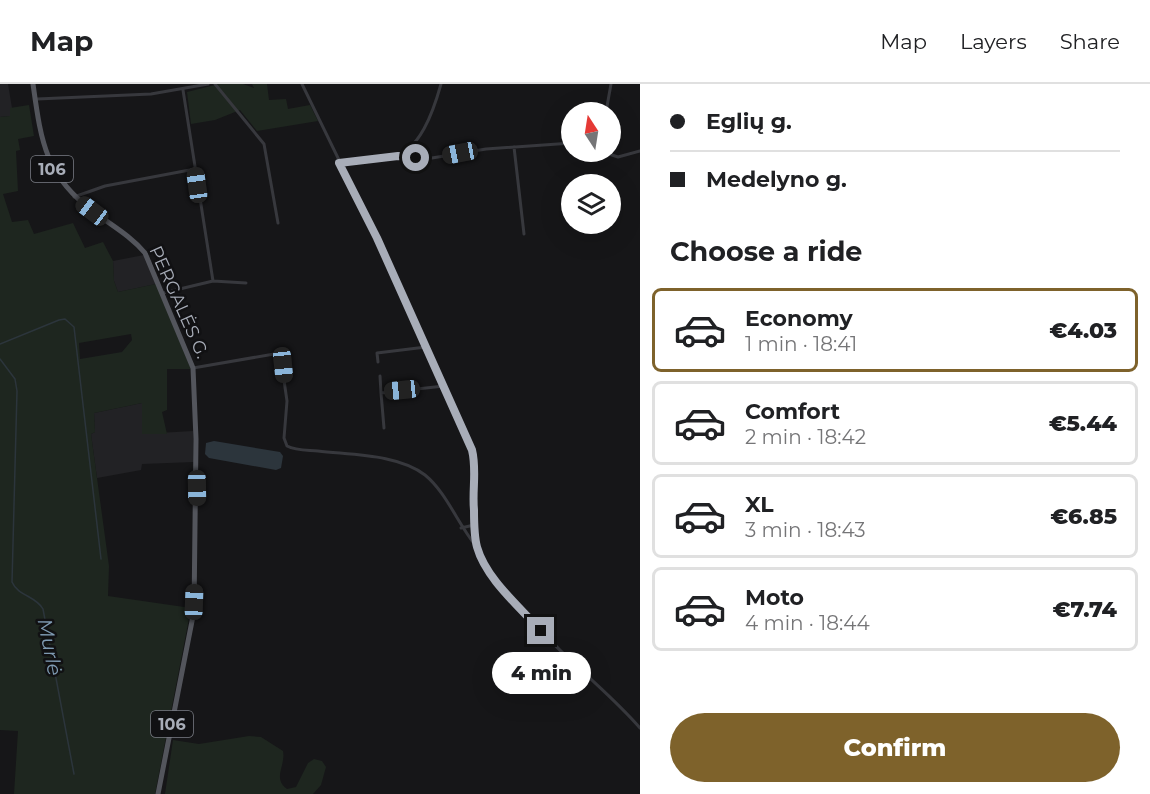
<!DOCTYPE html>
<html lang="en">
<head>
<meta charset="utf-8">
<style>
  body { margin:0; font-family:Montserrat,sans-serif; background:#f2f2f2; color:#202124; height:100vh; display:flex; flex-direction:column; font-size:22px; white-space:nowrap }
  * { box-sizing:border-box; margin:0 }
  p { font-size:20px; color:#757577 }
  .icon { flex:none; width:33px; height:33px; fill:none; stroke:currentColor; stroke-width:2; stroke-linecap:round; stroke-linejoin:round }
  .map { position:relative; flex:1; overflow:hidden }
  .side { display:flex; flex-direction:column; background:#fff; width:510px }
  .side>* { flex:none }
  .hud { display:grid; align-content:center; height:132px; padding:0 30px; background:#fff }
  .needle { width:39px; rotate:348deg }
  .fabs { position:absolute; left:561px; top:18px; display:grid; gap:12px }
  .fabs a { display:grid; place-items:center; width:60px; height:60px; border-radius:50%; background:#fff; box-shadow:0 6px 24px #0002; font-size:30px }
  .end { position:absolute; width:27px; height:27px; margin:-14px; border:8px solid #a8adb8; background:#111; box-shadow:0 0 0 3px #111 }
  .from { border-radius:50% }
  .bubble { position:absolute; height:42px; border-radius:21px; background:#fff; box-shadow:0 6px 24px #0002; font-size:20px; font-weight:800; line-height:42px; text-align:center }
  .car { position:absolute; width:18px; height:36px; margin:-18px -9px; border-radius:8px; box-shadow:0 0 4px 2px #0007; background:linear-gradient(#222 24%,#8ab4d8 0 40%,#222 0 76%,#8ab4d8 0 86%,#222 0) }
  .hud b { display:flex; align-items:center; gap:21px; height:57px; font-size:22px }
  .hud b+b { border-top:2px solid #e0e0e0 }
  .hud i { width:15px; height:15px; background:#202124 }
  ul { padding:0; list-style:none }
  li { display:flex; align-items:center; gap:18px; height:84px; margin:0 12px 9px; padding:0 18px; border:3px solid #e0e0e0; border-radius:9px }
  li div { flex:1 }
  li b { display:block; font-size:22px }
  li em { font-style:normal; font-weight:800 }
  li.selected { border-color:#7e622b }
  li>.icon { width:54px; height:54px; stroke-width:1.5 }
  h2 { padding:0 30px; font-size:27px; line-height:72px }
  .cta { display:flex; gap:12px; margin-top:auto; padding:12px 30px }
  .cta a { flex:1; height:69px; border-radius:36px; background:#7e622b; color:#fff; font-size:24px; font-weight:800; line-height:69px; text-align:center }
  header { display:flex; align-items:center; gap:36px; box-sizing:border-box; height:84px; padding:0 30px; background:#fff; border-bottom:2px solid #e0e0e0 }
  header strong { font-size:28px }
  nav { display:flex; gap:33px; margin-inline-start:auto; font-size:21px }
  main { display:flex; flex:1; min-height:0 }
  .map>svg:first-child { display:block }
</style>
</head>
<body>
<header>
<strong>Map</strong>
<nav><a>Map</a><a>Layers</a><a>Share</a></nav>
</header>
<main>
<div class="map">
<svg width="640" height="710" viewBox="0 0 640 710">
  <rect width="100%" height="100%" fill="#161618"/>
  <!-- built -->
  <path fill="#222225" d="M0 0H8L12 24 10 32 0 33Z
    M144 171 156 200 118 208 114 197 113 177Z
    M142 319V350L193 347 194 378 142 380 141 386 97 394 91 350 95 348 94 329Z"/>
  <!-- green -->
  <path fill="#1e261f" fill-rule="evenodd" d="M219 0H243L254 4 252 0H267L269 16 286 15 288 25 310 21 318 37 257 47 240 26 215 36 191 40 187 8Z
    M29 21 34 52 18 55 20 66 16 67 18 107 3 110 12 138 28 136 34 150 73 139 85 164 103 158 113 177 114 197 118 208 156 200 191 285H167V326L162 328 167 350H142V319L94 329 95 348 91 350 109 482 108 512 191 524 155 710H14L18 647 0 646V33L10 32V24ZM131 250 132 256 122 268 80 275 79 259Z
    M249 652 261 653 283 667C286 682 272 694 287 705L296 703 308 679 314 675 322 677 326 683 321 701 313 710H165L173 656 199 660Z"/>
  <!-- water -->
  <path fill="#2c353c" d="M214 357 280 368 283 372 281 384 276 386 209 374 205 370 206 359Z"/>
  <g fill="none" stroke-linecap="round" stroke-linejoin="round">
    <!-- stream -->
    <path stroke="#2c353c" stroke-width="1.5" d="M0 260 59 236 65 235 74 243 101 475
      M0 275 15 295 17 307 12 498C18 512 36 512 43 525L74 690"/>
    <!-- minor -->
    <path stroke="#37383d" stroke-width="3" d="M215 0 264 60 278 139
      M302 0 377 154 472 366C479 397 469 430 477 462 482 484 498 498 512 514 533 538 554 562 578 583 599 603 620 621 640 644
      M183 6 213 197
      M37 15 151 10 208 0
      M606 28 611 0
      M514 63 524 150
      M603 68 618 73 640 67
      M398 72 432 74 486 65 572 59
      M339 79C355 74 373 77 390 74 420 69 434 25 441 0
      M74 113 105 102 195 85
      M163 209 213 197 246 199
      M378 278 377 269 426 263
      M193 284 280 269 287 317 284 354 287 362C296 367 308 366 318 367 351 371 398 370 425 391 446 408 458 440 476 462
      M380 292 381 309 444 302
      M381 309 384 344
      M461 444 474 441"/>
    <!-- primary -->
    <path stroke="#53555c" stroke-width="5" d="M33 0C41 57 45 92 94 128 111 141 131 152 145 169L193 284 196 355 194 527 158 710"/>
  </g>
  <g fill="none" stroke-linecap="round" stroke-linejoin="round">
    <!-- route -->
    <path stroke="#a8adb8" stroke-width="8" d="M416 74 398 72 339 79 377 154 472 366C477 386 472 406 474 426 474 438 474 452 477 463 486 495 520 523 541 547"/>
  </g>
  <g text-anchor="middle" stroke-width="5" stroke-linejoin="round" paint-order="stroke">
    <!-- shield labels -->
    <g fill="#111113" stroke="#7b7e86" stroke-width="1.5">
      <rect x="31" y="72" width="42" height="26" rx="4.5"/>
      <rect x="151" y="627" width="42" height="26" rx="4.5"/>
    </g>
    <g font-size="16" font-weight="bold" fill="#a8adb8">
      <text x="52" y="91">106</text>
      <text x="172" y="646">106</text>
    </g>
    <!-- street labels -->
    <g font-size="18" fill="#a8adb8" stroke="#111113">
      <text transform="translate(179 218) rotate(66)" y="6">PERGALĖS G.</text>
    </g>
    <!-- water labels -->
    <g font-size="20" font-style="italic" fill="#7f9bb3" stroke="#111113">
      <text transform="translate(50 563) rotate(79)" y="7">Murlė</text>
    </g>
  </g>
</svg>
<div class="fabs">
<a><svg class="needle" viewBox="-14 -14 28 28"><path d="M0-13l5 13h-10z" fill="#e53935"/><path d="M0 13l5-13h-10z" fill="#757577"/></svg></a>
<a><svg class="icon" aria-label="layers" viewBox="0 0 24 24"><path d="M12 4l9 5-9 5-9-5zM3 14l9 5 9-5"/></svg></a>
</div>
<i class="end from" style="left:416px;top:74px"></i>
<i class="end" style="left:541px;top:547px"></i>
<div class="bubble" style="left:492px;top:568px;width:99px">4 min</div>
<i class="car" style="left:460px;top:69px;rotate:259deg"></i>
<i class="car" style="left:197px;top:101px;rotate:352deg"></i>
<i class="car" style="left:92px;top:127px;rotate:307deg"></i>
<i class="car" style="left:283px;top:281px;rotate:174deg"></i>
<i class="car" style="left:402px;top:306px;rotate:264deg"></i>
<i class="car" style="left:197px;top:404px;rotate:179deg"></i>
<i class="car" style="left:194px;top:518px;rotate:2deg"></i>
</div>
<section class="side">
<div class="hud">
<b><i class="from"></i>Eglių g.</b>
<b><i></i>Medelyno g.</b>
</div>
<h2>Choose a ride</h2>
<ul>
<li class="selected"><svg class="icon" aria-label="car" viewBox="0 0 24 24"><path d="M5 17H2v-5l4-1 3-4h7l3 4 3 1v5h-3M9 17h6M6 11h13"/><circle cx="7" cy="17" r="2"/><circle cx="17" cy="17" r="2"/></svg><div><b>Economy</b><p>1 min · 18:41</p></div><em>€4.03</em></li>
<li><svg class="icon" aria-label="car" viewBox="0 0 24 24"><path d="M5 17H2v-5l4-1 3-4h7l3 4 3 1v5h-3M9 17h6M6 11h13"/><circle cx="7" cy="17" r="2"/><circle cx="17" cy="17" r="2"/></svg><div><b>Comfort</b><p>2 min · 18:42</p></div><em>€5.44</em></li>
<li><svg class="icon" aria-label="car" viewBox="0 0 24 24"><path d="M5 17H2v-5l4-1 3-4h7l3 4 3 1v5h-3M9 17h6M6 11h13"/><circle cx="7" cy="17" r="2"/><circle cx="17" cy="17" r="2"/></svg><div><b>XL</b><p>3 min · 18:43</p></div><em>€6.85</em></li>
<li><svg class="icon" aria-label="car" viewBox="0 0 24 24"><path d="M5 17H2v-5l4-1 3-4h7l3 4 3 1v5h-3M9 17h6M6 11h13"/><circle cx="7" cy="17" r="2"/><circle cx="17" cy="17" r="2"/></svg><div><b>Moto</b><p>4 min · 18:44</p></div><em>€7.74</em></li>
</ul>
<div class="cta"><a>Confirm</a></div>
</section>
</main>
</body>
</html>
